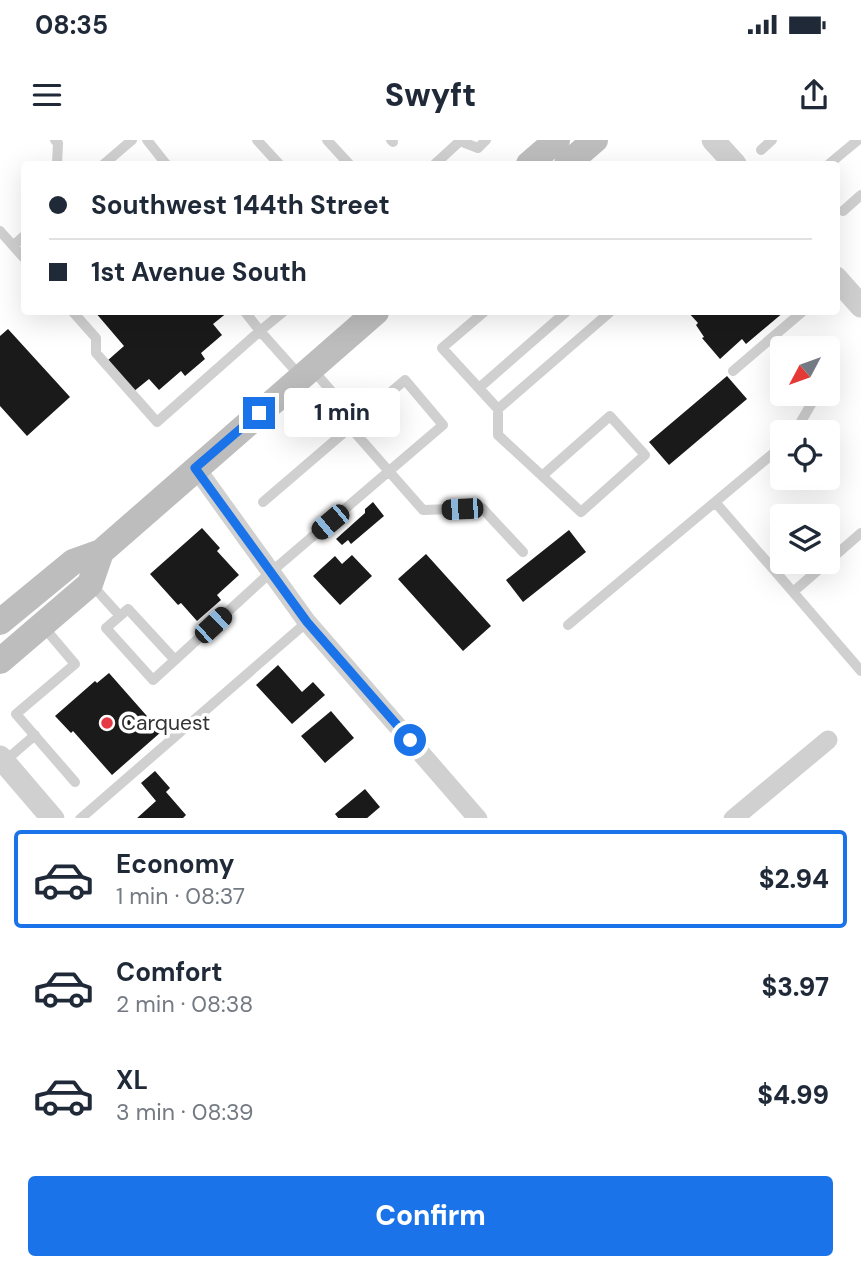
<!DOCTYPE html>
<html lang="en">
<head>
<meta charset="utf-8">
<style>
	body { margin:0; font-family:"DM Sans",sans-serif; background:#f2f2f3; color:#1f2937; height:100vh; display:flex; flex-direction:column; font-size:26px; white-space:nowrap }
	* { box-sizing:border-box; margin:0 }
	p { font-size:23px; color:#747a83 }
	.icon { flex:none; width:38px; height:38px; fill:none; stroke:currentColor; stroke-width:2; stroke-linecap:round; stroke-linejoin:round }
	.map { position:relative; height:678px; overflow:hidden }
	.side { display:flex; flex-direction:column; background:#fff; flex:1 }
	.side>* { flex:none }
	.guide { position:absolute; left:21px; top:21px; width:819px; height:154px; border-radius:7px; box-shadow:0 7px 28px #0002; display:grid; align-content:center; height:154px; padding:0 28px; background:#fff }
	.needle { width:46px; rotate:229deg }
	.buttons { position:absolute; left:770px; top:196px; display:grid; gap:14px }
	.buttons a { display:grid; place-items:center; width:70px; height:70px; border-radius:7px; background:#fff; box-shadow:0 7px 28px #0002; font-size:35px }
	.end { position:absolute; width:32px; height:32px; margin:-16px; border:9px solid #1a73e8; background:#fff; box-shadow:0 0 0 4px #fff }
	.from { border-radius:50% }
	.bubble { position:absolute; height:49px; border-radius:7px; background:#fff; box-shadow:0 7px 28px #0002; font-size:23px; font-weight:800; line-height:49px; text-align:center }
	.car { position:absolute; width:21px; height:42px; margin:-21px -10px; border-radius:9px; box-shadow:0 0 5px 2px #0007; background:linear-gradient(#222 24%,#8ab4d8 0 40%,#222 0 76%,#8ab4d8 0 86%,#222 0) }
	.guide b { display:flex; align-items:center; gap:24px; height:66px; font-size:26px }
	.guide b+b { border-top:2px solid #e0e1e3 }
	.guide i { width:18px; height:18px; background:#1f2937 }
	ul { padding:12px 0 0; list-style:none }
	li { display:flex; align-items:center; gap:21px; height:98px; margin:0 14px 10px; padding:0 14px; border:4px solid transparent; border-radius:7px }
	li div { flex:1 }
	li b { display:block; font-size:26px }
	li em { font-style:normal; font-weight:800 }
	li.current { border-color:#1a73e8 }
	li>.icon { width:63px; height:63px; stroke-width:1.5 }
	.cta { display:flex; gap:14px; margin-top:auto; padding:14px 28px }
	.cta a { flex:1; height:80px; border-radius:7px; background:#1a73e8; color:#fff; font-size:28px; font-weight:800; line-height:80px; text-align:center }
	.status { display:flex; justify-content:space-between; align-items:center; height:49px; padding:0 35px; background:#fff; direction:ltr }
	.status svg { height:19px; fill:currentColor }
	header { display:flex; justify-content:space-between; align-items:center; height:91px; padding:0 28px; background:#fff; font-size:32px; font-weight:800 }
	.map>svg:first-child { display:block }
	.building { fill:#1a1a1a }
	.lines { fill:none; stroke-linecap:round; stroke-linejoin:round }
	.service { stroke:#d0d0d0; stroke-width:10 }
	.minor { stroke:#d0d0d0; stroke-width:19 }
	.tertiary { stroke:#d0d0d0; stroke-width:23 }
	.secondary { stroke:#bdbdbd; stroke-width:26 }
	.route { stroke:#1a73e8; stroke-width:9 }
	.poi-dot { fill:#e63946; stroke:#fff; stroke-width:2.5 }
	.labels { text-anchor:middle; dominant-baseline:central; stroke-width:7; stroke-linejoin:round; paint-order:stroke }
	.poi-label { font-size:21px; fill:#333; stroke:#fff; text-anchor:start }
</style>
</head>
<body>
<div class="status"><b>08:35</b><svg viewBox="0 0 49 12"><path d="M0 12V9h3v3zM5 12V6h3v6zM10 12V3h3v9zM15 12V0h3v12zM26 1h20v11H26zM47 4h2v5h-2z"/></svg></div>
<header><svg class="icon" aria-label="menu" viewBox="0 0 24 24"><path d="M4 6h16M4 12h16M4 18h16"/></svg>Swyft<svg class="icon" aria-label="share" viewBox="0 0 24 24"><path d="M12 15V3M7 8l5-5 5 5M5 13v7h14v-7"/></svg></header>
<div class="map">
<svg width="861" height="679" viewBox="0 0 861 679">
	<rect width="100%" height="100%" fill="#fff"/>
	<path class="building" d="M95,172H228L213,184L222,195L201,213L205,219L185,236L181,231L159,250L149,239L133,252L107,221L124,206Z
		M688,172H784L746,204L742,199L720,219L702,198L704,197L696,185L698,183Z
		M8,189L70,257L27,296L0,266V196Z
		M727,236L747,259L669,325L649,302Z
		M373,362L384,376L351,404L348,400L342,405L336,399L365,373V369Z
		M202,388L220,408L217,411L239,435L217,455L221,460L197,481L181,463L178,465L150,434Z
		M569,390L586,412L523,462L506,440Z
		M426,414L491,486L463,511L398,439Z
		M352,415L372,436L340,465L313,436L335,416L342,424Z
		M278,525L302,552L313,542L325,555L292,584L256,545Z
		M109,533L161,592L112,635L73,591L71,593L55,576L95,541L97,543Z
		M331,571L354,598L325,623L301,596Z
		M155,631L170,648L166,652L186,675L182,679H136L156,661L141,643Z
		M365,649L380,667L366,679H339L335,674Z"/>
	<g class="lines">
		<path class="service" d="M55,0L58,3L57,24
			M147,0L166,24
			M257,0L279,24
			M327,0L349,24
			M391,0L393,2
			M460,1L478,8L486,0
			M761,10L772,0
			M104,24L132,0
			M435,24L460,1L459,0
			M829,24L858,0
			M843,71L861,55
			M0,91L24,118
			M13,106L24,96
			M73,172L96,198V213L157,282L260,191L301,237
			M245,172L260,191L283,172
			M484,172L442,208L498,269V295L581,372L645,315L610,276L542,336
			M733,231L802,172
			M828,236L834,224
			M479,248L566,172
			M498,269L610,172
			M350,287L423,370L482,368L523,412
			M795,292L817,254
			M263,362L354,284
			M715,362L793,452
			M861,393L793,452L861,531
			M92,445L120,476
			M42,485L75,524L16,574L75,642
			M568,485L782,306
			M175,520L153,540L106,488L128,469L175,520L271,432L443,285L405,240L357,281L313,230
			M5,621L35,595
			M80,679L307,482"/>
		<path class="minor" d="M196,328L307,482L478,679
			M733,679L828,600"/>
		<path class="tertiary" d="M713,0L735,24
			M836,138L861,166
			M0,617L53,679"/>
		<path class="secondary" d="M529,24L557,0
			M567,24L595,0
			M0,482L73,422L101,412L376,172
			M0,521L90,444L101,412"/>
	</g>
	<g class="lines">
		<path class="route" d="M259,273L195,328L307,482L410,600"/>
	</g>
	<circle class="poi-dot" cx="107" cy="583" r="7"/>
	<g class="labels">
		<g class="poi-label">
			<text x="121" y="583">Carquest</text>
		</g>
	</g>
</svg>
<div class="buttons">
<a><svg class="needle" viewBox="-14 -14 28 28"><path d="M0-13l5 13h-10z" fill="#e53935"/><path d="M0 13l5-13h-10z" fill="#747a83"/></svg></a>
<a><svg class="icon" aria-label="locate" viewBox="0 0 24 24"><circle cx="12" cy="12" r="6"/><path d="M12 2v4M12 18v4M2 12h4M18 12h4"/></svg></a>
<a><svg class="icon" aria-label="layers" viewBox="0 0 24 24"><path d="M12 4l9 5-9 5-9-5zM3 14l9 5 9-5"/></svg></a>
</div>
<i class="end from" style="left:410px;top:600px"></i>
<i class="end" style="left:259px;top:273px"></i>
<div class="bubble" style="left:284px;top:248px;width:116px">1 min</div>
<i class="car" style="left:462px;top:369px;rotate:267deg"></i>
<i class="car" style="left:330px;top:382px;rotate:230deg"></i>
<i class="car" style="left:213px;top:485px;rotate:47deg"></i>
<div class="guide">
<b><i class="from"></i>Southwest 144th Street</b>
<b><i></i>1st Avenue South</b>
</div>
</div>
<section class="side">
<ul>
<li class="current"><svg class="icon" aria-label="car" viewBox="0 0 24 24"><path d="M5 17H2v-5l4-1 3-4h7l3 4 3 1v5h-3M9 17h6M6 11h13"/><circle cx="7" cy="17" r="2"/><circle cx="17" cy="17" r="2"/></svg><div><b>Economy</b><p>1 min · 08:37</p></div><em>$2.94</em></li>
<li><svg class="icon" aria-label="car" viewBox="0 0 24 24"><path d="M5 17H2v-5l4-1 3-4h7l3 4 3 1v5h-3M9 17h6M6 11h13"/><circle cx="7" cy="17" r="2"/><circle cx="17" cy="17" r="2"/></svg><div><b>Comfort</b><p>2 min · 08:38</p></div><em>$3.97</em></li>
<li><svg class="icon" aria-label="car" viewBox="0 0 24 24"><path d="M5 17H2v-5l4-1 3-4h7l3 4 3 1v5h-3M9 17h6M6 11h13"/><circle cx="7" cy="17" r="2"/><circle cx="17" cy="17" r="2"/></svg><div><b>XL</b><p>3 min · 08:39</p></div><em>$4.99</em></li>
</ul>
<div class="cta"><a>Confirm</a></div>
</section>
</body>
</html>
